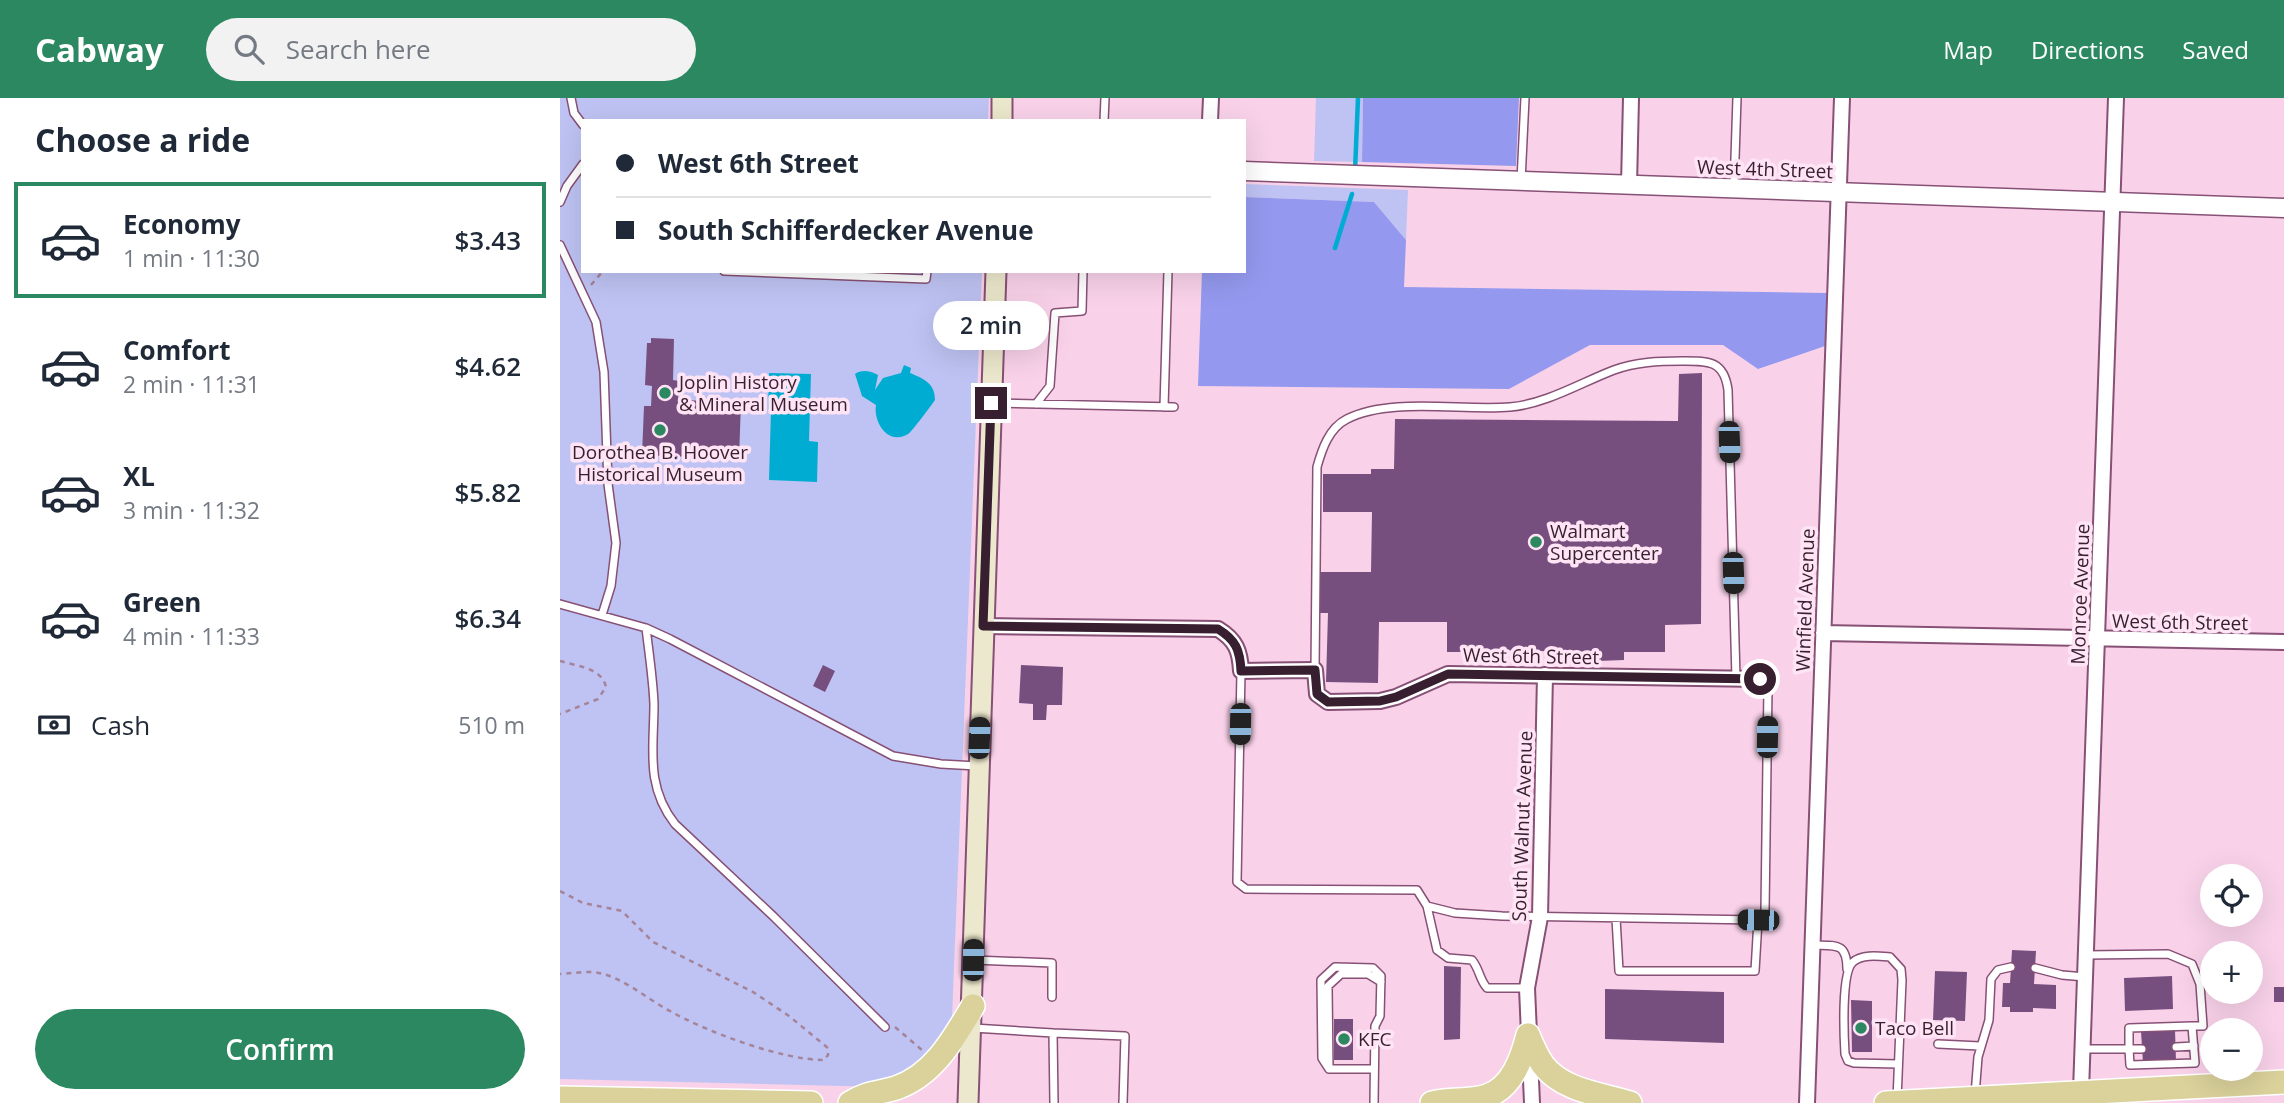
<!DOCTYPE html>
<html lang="en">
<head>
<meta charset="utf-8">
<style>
	body { margin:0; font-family:"Open Sans",sans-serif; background:#f2f2f3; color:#1f2937; height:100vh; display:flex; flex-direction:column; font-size:26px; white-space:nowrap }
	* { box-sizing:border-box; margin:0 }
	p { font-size:23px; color:#747a83 }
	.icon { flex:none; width:38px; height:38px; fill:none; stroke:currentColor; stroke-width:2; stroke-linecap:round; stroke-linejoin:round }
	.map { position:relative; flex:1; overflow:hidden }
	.side { display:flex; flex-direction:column; background:#fff; width:560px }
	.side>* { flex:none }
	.hud { position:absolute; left:21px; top:21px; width:665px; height:154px; border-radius:0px; box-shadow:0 7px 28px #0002; display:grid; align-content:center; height:154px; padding:0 35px; background:#fff }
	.fabs { position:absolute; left:1640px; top:766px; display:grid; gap:14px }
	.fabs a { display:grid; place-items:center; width:63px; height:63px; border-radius:50%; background:#fff; box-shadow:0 7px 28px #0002; font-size:35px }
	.end { position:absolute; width:32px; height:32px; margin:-16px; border:9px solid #371f2f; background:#fff; box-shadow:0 0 0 4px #fff }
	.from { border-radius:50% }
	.bubble { position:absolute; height:49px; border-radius:24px; background:#fff; box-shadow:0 7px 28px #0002; font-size:23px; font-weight:600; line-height:49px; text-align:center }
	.car { position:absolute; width:21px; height:42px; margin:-21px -10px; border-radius:9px; box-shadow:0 0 5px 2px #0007; background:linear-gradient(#222 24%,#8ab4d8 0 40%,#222 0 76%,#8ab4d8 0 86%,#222 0) }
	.hud b { display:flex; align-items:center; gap:24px; height:66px; font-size:26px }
	.hud b+b { border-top:2px solid #e0e1e3 }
	.hud i { width:18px; height:18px; background:#1f2937 }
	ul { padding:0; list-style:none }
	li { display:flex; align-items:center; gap:21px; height:116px; margin:0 14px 10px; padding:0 21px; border:4px solid transparent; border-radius:0px }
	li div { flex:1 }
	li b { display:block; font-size:26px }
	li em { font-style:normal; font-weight:600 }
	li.selected { border-color:#2b8860 }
	li>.icon { width:63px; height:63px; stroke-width:1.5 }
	h2 { padding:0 35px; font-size:32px; line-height:84px }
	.pay { display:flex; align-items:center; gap:18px; height:77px; padding:0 35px; font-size:26px }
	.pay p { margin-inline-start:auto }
	.action { display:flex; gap:14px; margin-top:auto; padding:14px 35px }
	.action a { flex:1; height:80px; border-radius:42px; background:#2b8860; color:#fff; font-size:28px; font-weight:600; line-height:80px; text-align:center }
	header { display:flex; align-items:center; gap:42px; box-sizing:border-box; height:98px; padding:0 35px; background:#2b8860; color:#fff }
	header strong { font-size:33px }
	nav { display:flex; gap:38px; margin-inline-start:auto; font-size:24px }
	.search { width:490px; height:63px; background:#f2f2f3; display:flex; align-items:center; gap:18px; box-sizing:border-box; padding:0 24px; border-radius:38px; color:#747a83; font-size:26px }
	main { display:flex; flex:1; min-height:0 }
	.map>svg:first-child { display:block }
	.green { fill:#bec3f3 }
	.forest { fill:#9499ef }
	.water { fill:#00acd1 }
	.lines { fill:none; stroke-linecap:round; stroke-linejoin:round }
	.stream { stroke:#00acd1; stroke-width:4.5 }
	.building { fill:#774f7f }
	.service-casing { stroke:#875075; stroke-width:10 }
	.minor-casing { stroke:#875075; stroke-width:18 }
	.tertiary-casing { stroke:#875075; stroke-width:21 }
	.secondary-casing { stroke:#875075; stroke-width:23 }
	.primary-casing { stroke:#fff; stroke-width:26 }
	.path { stroke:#a58499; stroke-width:2.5; stroke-dasharray:5 5; stroke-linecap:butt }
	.service { stroke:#fff; stroke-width:7 }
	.minor { stroke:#fff; stroke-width:14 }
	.tertiary { stroke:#fff; stroke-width:18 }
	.secondary { stroke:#ece8cd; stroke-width:19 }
	.primary { stroke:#dad19b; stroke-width:23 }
	.route { stroke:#371f2f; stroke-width:9 }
	.poi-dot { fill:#2b8860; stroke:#fee4f4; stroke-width:2.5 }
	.labels { text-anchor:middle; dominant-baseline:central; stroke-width:7; stroke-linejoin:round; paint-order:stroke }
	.street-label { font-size:19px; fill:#371f2f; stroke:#fee4f4 }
	.poi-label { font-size:19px; fill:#371f2f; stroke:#fee4f4; text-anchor:start }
</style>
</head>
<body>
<header>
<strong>Cabway</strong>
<div class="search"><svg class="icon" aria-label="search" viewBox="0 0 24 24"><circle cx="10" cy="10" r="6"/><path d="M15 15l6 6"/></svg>Search here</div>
<nav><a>Map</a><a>Directions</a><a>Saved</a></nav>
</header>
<main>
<section class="side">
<h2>Choose a ride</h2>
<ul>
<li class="selected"><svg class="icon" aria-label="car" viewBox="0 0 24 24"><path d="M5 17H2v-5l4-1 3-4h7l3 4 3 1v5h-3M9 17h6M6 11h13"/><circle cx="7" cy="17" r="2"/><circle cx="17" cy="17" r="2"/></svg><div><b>Economy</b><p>1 min · 11:30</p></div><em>$3.43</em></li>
<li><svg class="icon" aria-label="car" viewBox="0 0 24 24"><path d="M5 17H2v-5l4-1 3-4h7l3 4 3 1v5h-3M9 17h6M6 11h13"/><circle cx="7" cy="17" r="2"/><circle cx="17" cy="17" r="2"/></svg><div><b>Comfort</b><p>2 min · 11:31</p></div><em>$4.62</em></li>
<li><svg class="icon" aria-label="car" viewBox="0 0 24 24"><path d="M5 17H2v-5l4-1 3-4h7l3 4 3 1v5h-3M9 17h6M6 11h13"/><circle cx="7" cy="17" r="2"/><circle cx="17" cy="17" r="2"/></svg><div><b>XL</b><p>3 min · 11:32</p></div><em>$5.82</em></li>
<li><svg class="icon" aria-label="car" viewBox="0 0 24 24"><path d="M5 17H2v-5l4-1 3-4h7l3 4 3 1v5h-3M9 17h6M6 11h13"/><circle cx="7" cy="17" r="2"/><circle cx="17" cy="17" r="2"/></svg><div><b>Green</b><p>4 min · 11:33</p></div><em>$6.34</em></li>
</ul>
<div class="pay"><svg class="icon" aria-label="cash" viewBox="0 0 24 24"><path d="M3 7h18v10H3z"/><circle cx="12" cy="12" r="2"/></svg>Cash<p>510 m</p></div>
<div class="action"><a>Confirm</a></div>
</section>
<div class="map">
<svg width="1724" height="1005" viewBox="0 0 1724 1005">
	<rect width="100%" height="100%" fill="#f9d2ea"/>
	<path class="green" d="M0,0H429L428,23H23V173H422L392,920L387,933L368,961L322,989L0,981Z
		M756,0H803L802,64L754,63Z
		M684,86L848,92L846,142L814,104L684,99Z"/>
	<path class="forest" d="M803,0H959L956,68L802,64Z
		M684,99L814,104L846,142L844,189L1267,195L1265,248L1198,271L1163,247H1030L949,291L638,288L642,173H684Z"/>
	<path class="water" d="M344,267L351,270L350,275C364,281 375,285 375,302C373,305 351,335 348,336C328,348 313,324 316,307L302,298L295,276C302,271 310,273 318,277L315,292L323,280L341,275Z
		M209,275L251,276L249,343L258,344L257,384L209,382L211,312L208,311Z"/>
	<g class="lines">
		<path class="stream" d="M795,73L798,0
			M775,150L792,96"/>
	</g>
	<path class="building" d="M91,240L114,241L113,282L119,283L118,302L181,304L179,361L82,357L84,308H91L92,288L85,287L87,245H91Z
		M1142,275L1141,526L1105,527V554H1064V562L1038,563V554L930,552V562H909V554H887V524H819L818,585L766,584L768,515H760V474H811L812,414H763V376H811V371H834L835,321L1118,323L1119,276Z
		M263,567L275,573L265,594L253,588Z
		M461,567L503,569L502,607H487L486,622H473V606L459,605Z
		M1452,852L1476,853L1474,886L1496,887V911L1473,910V914H1450V909H1442L1443,885H1450Z
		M884,868L901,869L900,941L884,942Z
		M1375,873L1407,874L1405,923L1373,922Z
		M1612,878L1613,911L1565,913L1564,880Z
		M1714,889H1724V904H1714Z
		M1045,891L1164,894V945L1045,941Z
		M1291,902L1312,903V954H1292Z
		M774,921H793V962H774Z
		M1615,932L1616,963L1583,965L1581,933Z"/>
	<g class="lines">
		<defs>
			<path id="service" d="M11,0L14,15L23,27
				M544,23L545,0
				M961,83L965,0
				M1174,90L1177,0
				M0,104L7,88L23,66
				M0,147L36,224L44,274L48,386L56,445L51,488L42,517
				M164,173L366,181L367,173
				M432,305L614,309
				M476,306L490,288L495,215L522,213L523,173
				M604,309L608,173
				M0,506L86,530L110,541L333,658L381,666L417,668
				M86,530C89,555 93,581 94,606C94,650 85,688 115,726L213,818L325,929
				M755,572L757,369C762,351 769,330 787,321C830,299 901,313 950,309C986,306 1020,285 1054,272C1076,264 1099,263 1122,263C1148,263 1164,262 1168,292L1176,580
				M681,573L677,784L686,791L857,792L867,808L895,815L942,818L1198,822L1205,813L1208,589L1200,581
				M867,808L877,852L888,860L912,862C920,872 919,881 927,890H966
				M1056,820L1059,873H1195L1198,822
				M1252,847C1274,848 1287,843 1287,871
				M1526,857L1608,856L1632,866L1640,886L1643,928H1632
				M414,862L492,865V899
				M1475,870L1502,877L1525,879
				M413,930L493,935L494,1005
				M493,935L565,938L563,1005
				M1378,946L1420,948
				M1616,949L1634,948
				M1523,951H1569L1570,967L1635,965L1632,928L1569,930V951H1582
				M769,971L768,888L781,876H808L821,884
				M814,971H769L762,960L761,882L775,869L813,870L821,878L820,918L815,928L814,1005
				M1415,997L1418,959L1429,922L1431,881L1438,872L1451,869
				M1337,1002L1342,882L1341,871L1330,859C1318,858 1302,856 1293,864C1281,874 1284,939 1285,956L1288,963L1294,965L1338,966"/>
			<path id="minor" d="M650,23L651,0
				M1069,87L1071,0
				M423,528L658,531C676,542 680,553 681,573L755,572L757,596L768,604L820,603L836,599L888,576L1200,581
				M1263,535L1724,544
				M1521,993L1556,0
				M972,1005L967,890L980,819L985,577
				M1247,1005L1282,0"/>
			<path id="tertiary" d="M684,73L1724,110"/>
			<path id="secondary" d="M442,23V0
				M408,1005L436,173"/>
			<path id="primary" d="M968,937C972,947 977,958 983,967C1003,993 1041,996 1070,1005
				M0,1000L251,1005
				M290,1005C310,993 317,996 336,990C374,977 394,940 413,908
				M872,1005C890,1000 909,1004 927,998C952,990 962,960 968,937
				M1326,1005L1724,984"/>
		</defs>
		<use href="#service" class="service-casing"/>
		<use href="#minor" class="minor-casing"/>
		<use href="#tertiary" class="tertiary-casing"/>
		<use href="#secondary" class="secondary-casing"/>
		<use href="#primary" class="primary-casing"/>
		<path class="path" d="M31,187L43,173
			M0,563C17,568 42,570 46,589L38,601L0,616
			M0,793L23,805L62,813L93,844L193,894L229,918L268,950V957L264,962C222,962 147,934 110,913C85,900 61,877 33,874C22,874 11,875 0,876
			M335,929L362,952"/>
		<use href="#service" class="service"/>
		<use href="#minor" class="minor"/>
		<use href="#tertiary" class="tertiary"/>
		<use href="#secondary" class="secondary"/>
		<use href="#primary" class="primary"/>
	</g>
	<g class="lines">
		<path class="route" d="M431,305L423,528L658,531C676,542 680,552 681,573L755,572L757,596L768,604L820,603L836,599L888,576L1200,581"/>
	</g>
	<g class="poi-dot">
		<circle cx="105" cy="295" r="7"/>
		<circle cx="100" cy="332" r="7"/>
		<circle cx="976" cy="444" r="7"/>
		<circle cx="1301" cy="930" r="7"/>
		<circle cx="784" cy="941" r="7"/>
	</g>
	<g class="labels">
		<g class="street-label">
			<text transform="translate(1205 71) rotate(2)">West 4th Street</text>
			<text transform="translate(1520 496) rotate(-88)">Monroe Avenue</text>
			<text transform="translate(1245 502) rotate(-88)">Winfield Avenue</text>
			<text transform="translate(1620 524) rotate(1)">West 6th Street</text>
			<text transform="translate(971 558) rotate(1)">West 6th Street</text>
			<text transform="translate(962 728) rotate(-88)">South Walnut Avenue</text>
		</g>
		<g class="poi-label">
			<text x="119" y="284">Joplin History<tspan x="119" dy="22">&amp; Mineral Museum</tspan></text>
			<text x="100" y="354" text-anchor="middle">Dorothea B. Hoover<tspan x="100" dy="22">Historical Museum</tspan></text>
			<text x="990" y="433">Walmart<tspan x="990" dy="22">Supercenter</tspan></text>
			<text x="1315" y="930">Taco Bell</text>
			<text x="798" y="941">KFC</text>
		</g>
	</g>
</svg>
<div class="fabs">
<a><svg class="icon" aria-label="locate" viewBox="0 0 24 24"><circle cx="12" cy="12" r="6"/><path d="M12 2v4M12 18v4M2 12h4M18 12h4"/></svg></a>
<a>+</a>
<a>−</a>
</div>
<i class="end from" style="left:1200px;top:581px"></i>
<i class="end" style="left:431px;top:305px"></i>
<div class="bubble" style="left:373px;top:203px;width:116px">2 min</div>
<i class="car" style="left:1169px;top:344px;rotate:178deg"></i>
<i class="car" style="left:1173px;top:475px;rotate:178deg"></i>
<i class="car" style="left:680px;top:626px;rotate:181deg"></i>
<i class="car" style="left:1207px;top:639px;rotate:1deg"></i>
<i class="car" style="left:419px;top:640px;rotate:2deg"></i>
<i class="car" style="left:1198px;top:822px;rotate:271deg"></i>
<i class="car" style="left:413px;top:862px;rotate:1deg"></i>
<div class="hud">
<b><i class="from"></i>West 6th Street</b>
<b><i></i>South Schifferdecker Avenue</b>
</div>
</div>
</main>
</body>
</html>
